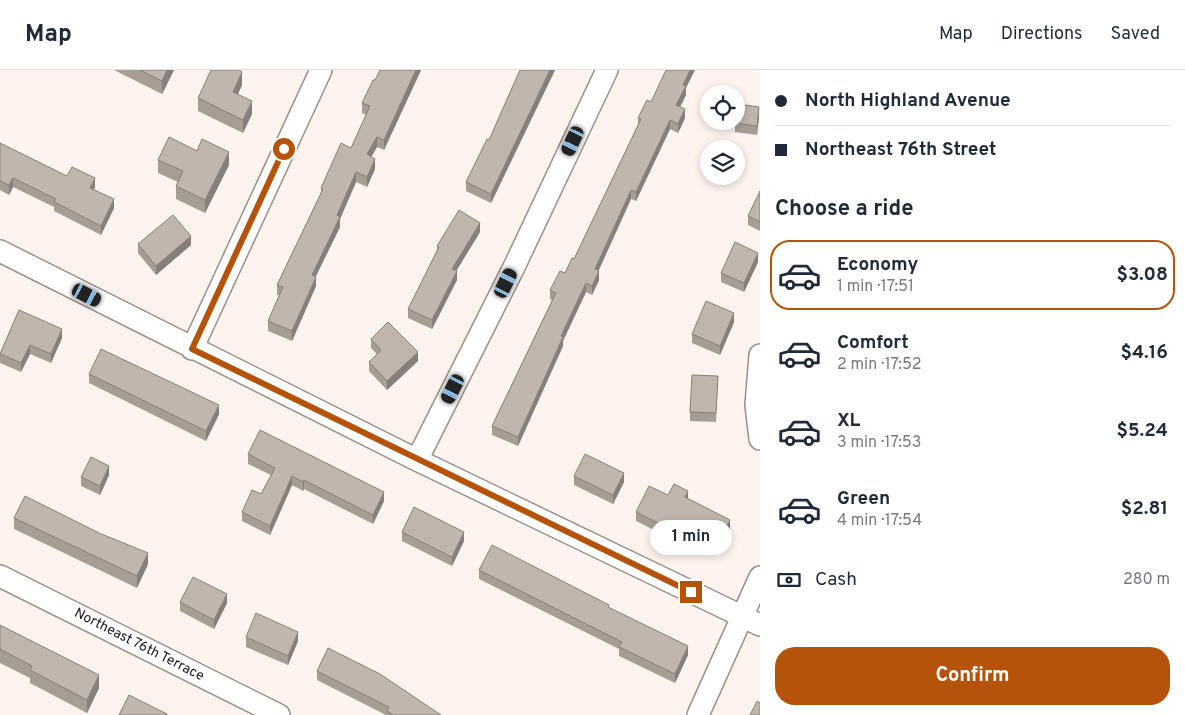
<!DOCTYPE html>
<html lang="en">
<head>
<meta charset="utf-8">
<style>
	body { margin:0; font-family:Overpass,sans-serif; background:#f2f2f3; color:#1f2937; height:100vh; display:flex; flex-direction:column; font-size:19px; white-space:nowrap }
	* { box-sizing:border-box; margin:0 }
	p { font-size:16px; color:#747a83 }
	.icon { flex:none; width:28px; height:28px; fill:none; stroke:currentColor; stroke-width:2; stroke-linecap:round; stroke-linejoin:round }
	.map { position:relative; flex:1; overflow:hidden }
	.details { display:flex; flex-direction:column; background:#fff; width:425px }
	.details>* { flex:none }
	.top-card { display:grid; align-content:center; height:110px; padding:0 15px; background:#fff }
	.controls { position:absolute; left:700px; top:15px; display:grid; gap:10px }
	.controls a { display:grid; place-items:center; width:45px; height:45px; border-radius:50%; background:#fff; box-shadow:0 2px 8px #0003; font-size:25px }
	.end { position:absolute; width:22px; height:22px; margin:-11px; border:6px solid #b45309; background:#fff; box-shadow:0 0 0 2px #fff }
	.from { border-radius:50% }
	.bubble { position:absolute; height:35px; border-radius:18px; background:#fff; box-shadow:0 2px 8px #0003; font-size:16px; font-weight:700; line-height:35px; text-align:center }
	.car { position:absolute; width:15px; height:30px; margin:-15px -8px; border-radius:6px; box-shadow:0 0 4px 1px #0007; background:linear-gradient(#222 24%,#8ab4d8 0 40%,#222 0 76%,#8ab4d8 0 86%,#222 0) }
	.top-card b { display:flex; align-items:center; gap:18px; height:48px; font-size:19px }
	.top-card b+b { border-top:1px solid #e0e1e3 }
	.top-card i { width:12px; height:12px; background:#1f2937 }
	ul { padding:0; list-style:none }
	li { display:flex; align-items:center; gap:15px; height:70px; margin:0 10px 8px; padding:0 5px; border:2px solid transparent; border-radius:20px }
	li div { flex:1 }
	li b { display:block; font-size:19px }
	li em { font-style:normal; font-weight:700 }
	li.current { border-color:#b45309 }
	li>.icon { width:45px; height:45px; stroke-width:1.5 }
	h2 { padding:0 15px; font-size:22px; line-height:60px }
	.pay { display:flex; align-items:center; gap:12px; height:55px; padding:0 15px; font-size:19px }
	.pay p { margin-inline-start:auto }
	.primary-button { display:flex; gap:10px; margin-top:auto; padding:10px 15px }
	.primary-button a { flex:1; height:58px; border-radius:20px; background:#b45309; color:#fff; font-size:20px; font-weight:700; line-height:58px; text-align:center }
	header { display:flex; align-items:center; gap:30px; box-sizing:border-box; height:70px; padding:0 25px; background:#fff; border-bottom:1px solid #e0e1e3 }
	header strong { font-size:24px }
	nav { display:flex; gap:28px; margin-inline-start:auto; font-size:18px }
	main { display:flex; flex:1; min-height:0 }
	.map>svg:first-child { display:block }
	.lines { fill:none; stroke-linecap:round; stroke-linejoin:round }
	.minor-casing { stroke:#9b9088; stroke-width:24 }
	.minor { stroke:#fff; stroke-width:21 }
	.wall { fill:#a69d95 }
	.shaded-wall { fill:#877f79 }
	.building { fill:#c1b6ad; stroke:#877f79 }
	.route { stroke:#b45309; stroke-width:6 }
	.labels { text-anchor:middle; dominant-baseline:central; stroke-width:4.5; stroke-linejoin:round; paint-order:stroke }
	.street-label { font-size:14px; fill:#1c1815; stroke:#fff }
</style>
</head>
<body>
<header>
<strong>Map</strong>
<nav><a>Map</a><a>Directions</a><a>Saved</a></nav>
</header>
<main>
<div class="map">
<svg width="760" height="645" viewBox="0 0 760 645">
	<rect width="100%" height="100%" fill="#fef4ed"/>
	<g class="lines">
		<defs>
			<path id="minor" d="M0,181L417,390L760,555
				M192,279L321,0
				M760,285L756,335L760,369
				M417,390L515,195L607,0
				M0,506L279,645
				M698,645L760,507"/>
		</defs>
		<use href="#minor" class="minor-casing"/>
		<use href="#minor" class="minor"/>
	</g>
	<path class="wall" d="M114,0H174L162,24Z
		M421,0L384,80L377,77L371,87L375,99L367,117L356,112L340,149V157L316,206V216L292,271L268,261V251L279,225H277V215L321,123V118L351,78L366,45L362,43V33L375,10Z
		M520,0H555L491,133L466,121V112L489,70Z
		M242,15L238,24L252,44L243,63L198,41V28Z
		M686,18V25L680,37L685,48L678,63L670,59L636,131L631,129L599,200V210L592,225L586,222L563,271V276L518,376L492,365V356L552,230L550,229V220L565,203L574,189L638,55V48Z
		M759,46L757,65L735,62V53Z
		M0,73L67,106L95,117L94,119L114,138L101,165L54,141V137L13,117L9,125L0,120Z
		M197,81L229,95L205,143L176,129V116L178,112L158,103V90Z
		M760,121V161L748,155V146Z
		M480,162L456,201L457,210L432,259L408,248V239L437,180V176Z
		M138,174L191,175L156,205L138,183Z
		M758,192L744,222L721,212V203Z
		M19,240L62,268L51,293L30,284L21,302L0,293V283Z
		M734,252L720,285L692,273V264Z
		M371,269L418,291L387,320L369,301V292L377,284L371,278Z
		M89,304L219,344L206,371L89,313Z
		M718,306L716,352L690,351V342Z
		M248,384L384,431L373,454L304,419L303,421L292,415L270,465L242,451V442L261,424L271,405L248,394Z
		M109,405L100,425L81,416V407Z
		M574,406L624,412L613,434L574,415Z
		M668,425L688,429L730,459L718,483L673,460L670,468L636,451V442Z
		M14,448L148,494L137,518L14,459Z
		M402,462L464,471L452,496L402,471Z
		M479,500L609,538L688,585L675,613L619,586V579L479,509Z
		M180,532L227,533L214,559L180,541Z
		M0,555L99,618L87,643L30,613V608L0,593Z
		M246,567L298,571L288,595L246,577Z
		M317,601L441,645H386L317,610Z"/>
	<path class="shaded-wall" d="M167,0H174L162,24V11Z
		M416,0H421L384,80V70Z
		M550,0H555L491,133V124Z
		M690,0H695L686,18V25L676,45V35L683,15Z
		M242,2V15L233,35V22Z
		M252,31V44L243,63V50Z
		M759,37V46L757,65V56Z
		M685,39V48L678,63V54Z
		M670,50V59L636,131V122Z
		M377,67V77L367,94V84Z
		M229,82V95L205,143V130Z
		M375,89V99L367,117V107Z
		M356,102V112L340,149V157L312,214V205Z
		M13,108V117L9,125V115Z
		M95,108V117L90,127V118Z
		M631,120V129L595,208V199Z
		M114,129V138L101,165V156Z
		M480,153V162L452,208V199Z
		M191,166V175L156,205V196Z
		M758,183V192L744,222V213Z
		M457,201V210L432,259V250Z
		M599,201V210L592,225V216Z
		M316,207V216L292,271V261Z
		M586,213V222L563,271V276L518,376V367L561,266Z
		M734,243V252L720,285V276Z
		M62,259V268L51,293V284Z
		M30,275V284L21,302V293Z
		M418,282V291L387,320V311Z
		M219,335V344L206,371V361Z
		M109,396V405L100,425V416Z
		M624,403V412L613,434V425Z
		M292,406V415L270,465V456Z
		M304,410V419L303,421V412Z
		M688,421V430L685,427Z
		M384,422V431L373,454V445Z
		M730,450V459L718,483V474Z
		M673,451V460L670,468V459Z
		M464,462V471L452,496V487Z
		M148,483V494L137,518V506Z
		M227,524V533L214,559V550Z
		M298,562V571L288,595V586Z
		M688,576V585L675,613V604Z
		M99,605V618L87,643V630Z"/>
	<path class="building" d="M140,0H167L162,11Z
		M211,0H239L242,2L233,22L252,31L243,50L198,28Z
		M380,0H416L384,70L377,67L367,84L375,89L367,107L356,102L337,145L340,147L312,205L316,207L292,261L268,251L283,217L277,215L323,119L321,118L341,73L351,78L370,36L362,33L373,10H375Z
		M520,0H550L491,124L466,112L487,69L489,70Z
		M666,0H690L683,15L686,16L676,35L685,39L678,54L670,50L636,122L631,120L595,199L599,201L592,216L586,213L561,266L563,267L518,367L492,356L556,223L550,220L560,201L565,203L572,188L574,189L641,49L638,48L647,30L651,32Z
		M738,34L759,37L757,56L735,53Z
		M169,67L197,81L202,69L229,82L205,130L176,116L183,101L158,90Z
		M0,73L67,106L72,97L95,108L90,118L114,129L101,156L54,132L56,129L13,108L9,115L0,111Z
		M760,121V152L748,146Z
		M459,140L480,153L452,199L457,201L432,250L408,239L439,177L437,176Z
		M173,145L191,166L156,196L138,174Z
		M735,172L758,183L744,213L721,203Z
		M706,231L734,243L720,276L692,264Z
		M19,240L62,259L51,284L30,275L21,293L0,284Z
		M388,252L418,282L387,311L369,292L381,280L371,269Z
		M101,279L219,335L206,361L89,304Z
		M692,305L718,306L716,343L690,342Z
		M260,360L384,422L373,445L304,410L303,412L292,406L270,456L242,442L252,420L261,424L275,398L248,384Z
		M585,384L624,403L613,425L574,406Z
		M91,387L109,396L100,416L81,407Z
		M674,414L688,421L685,427L730,450L718,474L673,451L670,459L636,442L649,416L668,425Z
		M25,426L99,463L148,483L137,506L14,448Z
		M414,437L464,462L452,487L402,462Z
		M492,475L609,535L608,537L688,576L675,604L619,577L622,572L479,500Z
		M193,507L227,524L214,550L180,532Z
		M256,543L298,562L288,586L246,567Z
		M0,555L99,605L87,630L30,600L32,596L0,579Z
		M328,578L380,604L441,645H393L387,641L389,637L317,601Z
		M129,625L167,644V645H119Z
		M757,631L760,633V645H750Z"/>
	<g class="lines">
		<path class="route" d="M284,79L192,279L691,522"/>
	</g>
	<g class="labels">
		<g class="street-label">
			<text transform="translate(139 575) rotate(27)">Northeast 76th Terrace</text>
		</g>
	</g>
</svg>
<div class="controls">
<a><svg class="icon" aria-label="locate" viewBox="0 0 24 24"><circle cx="12" cy="12" r="6"/><path d="M12 2v4M12 18v4M2 12h4M18 12h4"/></svg></a>
<a><svg class="icon" aria-label="layers" viewBox="0 0 24 24"><path d="M12 4l9 5-9 5-9-5zM3 14l9 5 9-5"/></svg></a>
</div>
<i class="end from" style="left:284px;top:79px"></i>
<i class="end" style="left:691px;top:522px"></i>
<div class="bubble" style="left:650px;top:450px;width:82px">1 min</div>
<i class="car" style="left:573px;top:71px;rotate:205deg"></i>
<i class="car" style="left:506px;top:213px;rotate:26deg"></i>
<i class="car" style="left:87px;top:225px;rotate:117deg"></i>
<i class="car" style="left:453px;top:319px;rotate:207deg"></i>
</div>
<section class="details">
<div class="top-card">
<b><i class="from"></i>North Highland Avenue</b>
<b><i></i>Northeast 76th Street</b>
</div>
<h2>Choose a ride</h2>
<ul>
<li class="current"><svg class="icon" aria-label="car" viewBox="0 0 24 24"><path d="M5 17H2v-5l4-1 3-4h7l3 4 3 1v5h-3M9 17h6M6 11h13"/><circle cx="7" cy="17" r="2"/><circle cx="17" cy="17" r="2"/></svg><div><b>Economy</b><p>1 min · 17:51</p></div><em>$3.08</em></li>
<li><svg class="icon" aria-label="car" viewBox="0 0 24 24"><path d="M5 17H2v-5l4-1 3-4h7l3 4 3 1v5h-3M9 17h6M6 11h13"/><circle cx="7" cy="17" r="2"/><circle cx="17" cy="17" r="2"/></svg><div><b>Comfort</b><p>2 min · 17:52</p></div><em>$4.16</em></li>
<li><svg class="icon" aria-label="car" viewBox="0 0 24 24"><path d="M5 17H2v-5l4-1 3-4h7l3 4 3 1v5h-3M9 17h6M6 11h13"/><circle cx="7" cy="17" r="2"/><circle cx="17" cy="17" r="2"/></svg><div><b>XL</b><p>3 min · 17:53</p></div><em>$5.24</em></li>
<li><svg class="icon" aria-label="car" viewBox="0 0 24 24"><path d="M5 17H2v-5l4-1 3-4h7l3 4 3 1v5h-3M9 17h6M6 11h13"/><circle cx="7" cy="17" r="2"/><circle cx="17" cy="17" r="2"/></svg><div><b>Green</b><p>4 min · 17:54</p></div><em>$2.81</em></li>
</ul>
<div class="pay"><svg class="icon" aria-label="cash" viewBox="0 0 24 24"><path d="M3 7h18v10H3z"/><circle cx="12" cy="12" r="2"/></svg>Cash<p>280 m</p></div>
<div class="primary-button"><a>Confirm</a></div>
</section>
</main>
</body>
</html>
